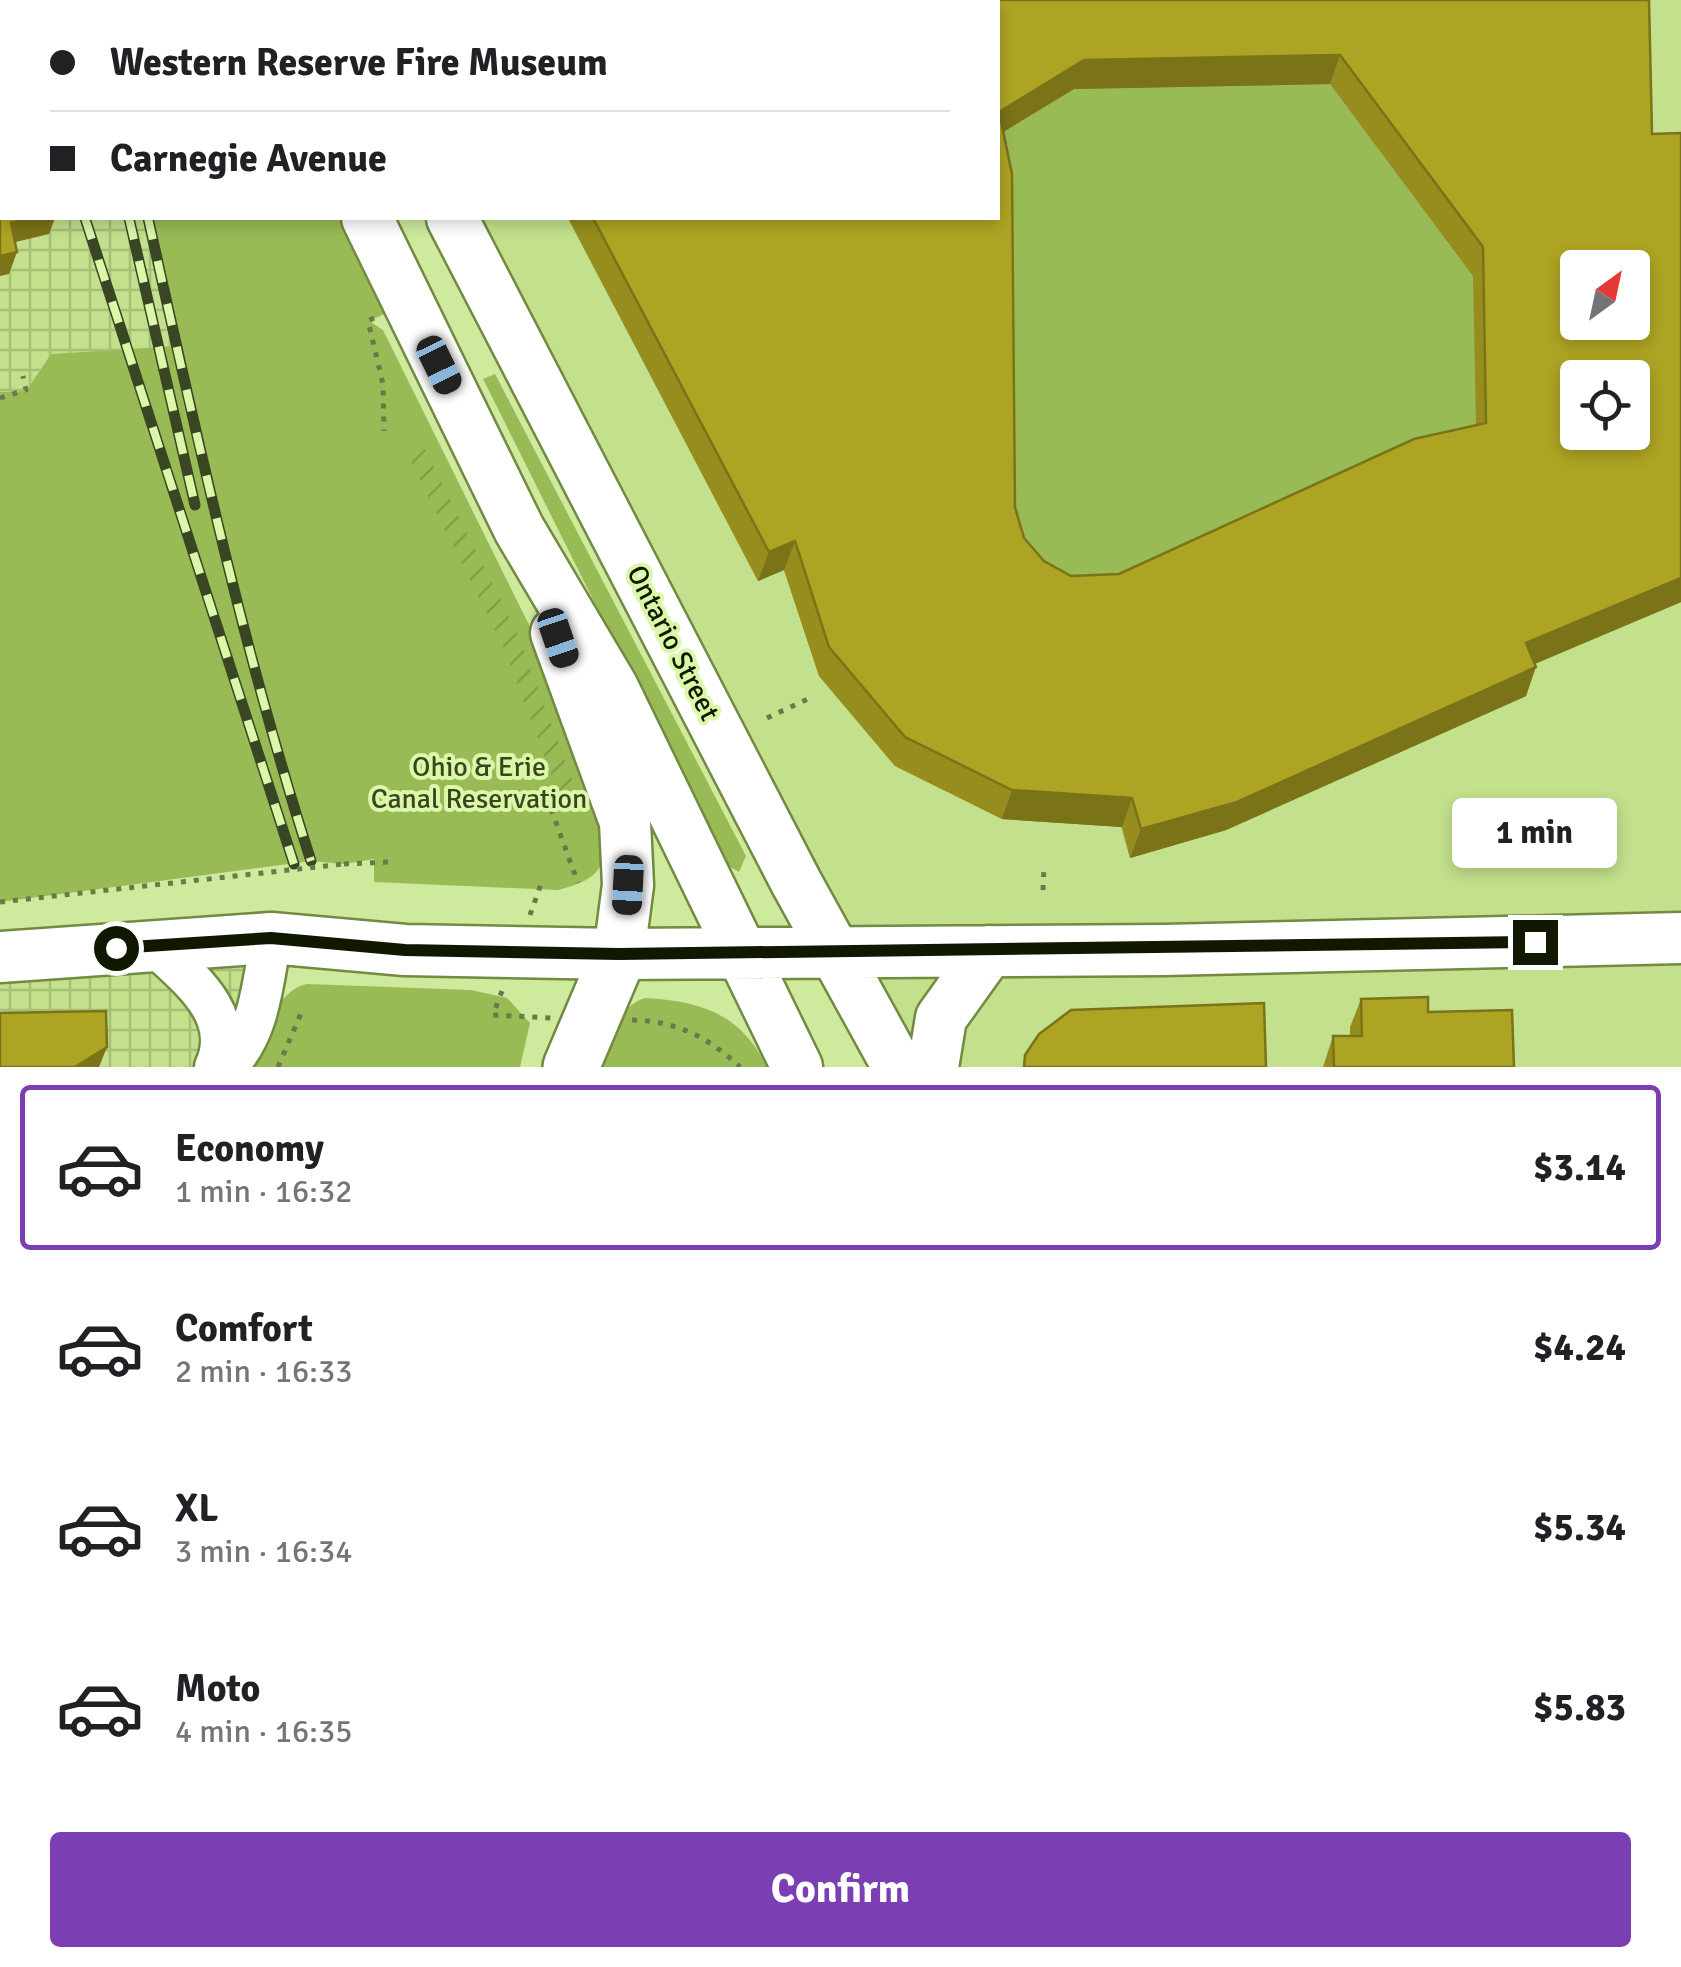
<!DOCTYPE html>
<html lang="en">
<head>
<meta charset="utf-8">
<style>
	body { margin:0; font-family:Signika,sans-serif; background:#f2f2f2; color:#202124; height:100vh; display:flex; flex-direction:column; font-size:38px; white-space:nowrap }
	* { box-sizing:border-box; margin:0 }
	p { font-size:32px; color:#757577 }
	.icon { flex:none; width:55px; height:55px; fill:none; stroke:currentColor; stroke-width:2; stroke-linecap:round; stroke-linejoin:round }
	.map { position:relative; height:1067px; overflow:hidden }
	.drawer { display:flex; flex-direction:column; background:#fff; flex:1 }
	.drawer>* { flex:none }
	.hud { position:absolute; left:0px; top:0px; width:1000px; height:220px; box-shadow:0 5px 15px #0003; display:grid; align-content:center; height:220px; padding:0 50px; background:#fff }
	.needle { width:65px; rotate:33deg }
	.controls { position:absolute; left:1560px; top:250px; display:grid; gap:20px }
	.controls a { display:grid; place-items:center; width:90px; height:90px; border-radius:10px; background:#fff; box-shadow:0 5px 15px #0003; font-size:50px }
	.end { position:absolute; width:45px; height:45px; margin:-22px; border:12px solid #101800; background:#fff; box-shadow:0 0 0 5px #fff }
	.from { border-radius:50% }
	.bubble { position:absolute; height:70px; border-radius:10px; background:#fff; box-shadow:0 5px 15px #0003; font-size:32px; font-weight:700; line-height:70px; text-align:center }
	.car { position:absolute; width:30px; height:60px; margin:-30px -15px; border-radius:12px; box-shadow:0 0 8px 2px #0007; background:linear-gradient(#222 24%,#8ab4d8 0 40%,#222 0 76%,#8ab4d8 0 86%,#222 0) }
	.hud b { display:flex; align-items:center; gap:35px; height:95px; font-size:38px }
	.hud b+b { border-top:2px solid #e0e0e0 }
	.hud i { width:25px; height:25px; background:#202124 }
	ul { padding:18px 0 0; list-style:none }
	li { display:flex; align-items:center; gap:30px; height:165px; margin:0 20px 15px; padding:0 30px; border:5px solid transparent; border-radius:10px }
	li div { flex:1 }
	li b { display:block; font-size:38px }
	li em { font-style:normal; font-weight:700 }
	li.current { border-color:#7b3eb3 }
	li>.icon { width:90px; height:90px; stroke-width:1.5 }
	.button { display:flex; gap:20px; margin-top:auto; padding:20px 50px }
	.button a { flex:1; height:115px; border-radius:10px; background:#7b3eb3; color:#fff; font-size:40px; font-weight:700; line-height:115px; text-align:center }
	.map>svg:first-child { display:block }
	.built { fill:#c3e18c; fill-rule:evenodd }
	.industrial { fill:url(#industrial-grid) }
	.green { fill:#99bb56; fill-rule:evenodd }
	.garden { fill:url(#garden-furrows) }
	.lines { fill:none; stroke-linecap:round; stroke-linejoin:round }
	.minor-casing { stroke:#728a41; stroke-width:45 }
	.major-casing { stroke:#728a41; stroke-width:55 }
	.highway-casing { stroke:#728a41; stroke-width:60 }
	.path { stroke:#697a49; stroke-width:5; stroke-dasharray:5 8; stroke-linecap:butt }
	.minor { stroke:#fff; stroke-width:40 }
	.major { stroke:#fff; stroke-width:50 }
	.highway { stroke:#fff; stroke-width:55 }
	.rail-casing { stroke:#3a4623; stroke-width:11 }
	.rail { stroke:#dbf7aa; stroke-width:8; stroke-dasharray:22; stroke-linecap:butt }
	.path-bridge { stroke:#697a49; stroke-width:5; stroke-dasharray:5 8; stroke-linecap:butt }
	.wall { fill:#968d1e; fill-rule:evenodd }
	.shaded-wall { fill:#7a7318 }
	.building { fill:#aea423; stroke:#7a7318; stroke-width:2.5; fill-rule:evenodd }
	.route { stroke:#101800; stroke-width:12 }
	.labels { text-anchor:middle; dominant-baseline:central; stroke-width:8; stroke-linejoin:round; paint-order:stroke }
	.street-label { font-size:28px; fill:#101800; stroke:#dbf7aa }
	.park-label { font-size:28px; fill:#38461b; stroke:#dbf7aa }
</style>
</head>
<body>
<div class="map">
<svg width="1681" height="1067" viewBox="0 0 1681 1067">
	<defs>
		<pattern id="industrial-grid" width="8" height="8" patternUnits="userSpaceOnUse" patternTransform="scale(2.5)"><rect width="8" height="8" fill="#c3e18c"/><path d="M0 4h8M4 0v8" fill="none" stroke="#a6c077"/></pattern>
		<pattern id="garden-furrows" width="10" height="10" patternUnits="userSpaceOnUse" patternTransform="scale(2.5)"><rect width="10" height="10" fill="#99bb56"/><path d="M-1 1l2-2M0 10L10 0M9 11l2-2" fill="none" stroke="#83a049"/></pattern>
	</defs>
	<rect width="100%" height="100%" fill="#ceea9d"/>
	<path class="built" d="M339,0H1681V1067H898L452,218H998V2ZM1578,268H1632V322H1578ZM1578,378H1632V432H1578Z"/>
	<path class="industrial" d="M0,0L97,2H2V218H147L177,346L51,354L26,391L0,392Z
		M271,938L223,1067H0V957Z"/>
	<path class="green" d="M1488,8L1641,162H1681V602L1516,672L1526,696L1226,830L1130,858L1121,827L1002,819L895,766L819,676L784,570L758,581L568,218H998V16ZM1578,268H1632V322H1578ZM1578,378H1632V432H1578Z
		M147,218H367L408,303L369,321L383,330L536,639L603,823C608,867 601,879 558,890L374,882V859L344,864L311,861L0,902V392L26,391L51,354L176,346Z
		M495,374L746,856L739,872L725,864L483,379Z
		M307,984L471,990L507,998L530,1023L520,1067H245C263,1040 274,991 307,984Z
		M645,998C701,1001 741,1014 767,1067H597C609,1041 616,1007 645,998Z"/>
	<path class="garden" d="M425,449L519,637L575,788L559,796L503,646L409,458Z"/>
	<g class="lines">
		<defs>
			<path id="minor" d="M508,2L513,0
				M895,2L899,0
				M154,945C188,977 239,1015 215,1067
				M225,1067C260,1036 263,981 271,938"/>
			<path id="major" d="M260,0L261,2
				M339,0L340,2
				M367,218L519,529L613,688L797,1067
				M452,218L796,882L898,1067
				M556,633L625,822L628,885L619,954
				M0,957L271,938L405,950L619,954L1164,950L1681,938
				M933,1067L941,1018L989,951"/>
			<path id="highway" d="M571,1067L619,954"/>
		</defs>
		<use href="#minor" class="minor-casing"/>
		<use href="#major" class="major-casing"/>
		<use href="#highway" class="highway-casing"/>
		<path class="path" d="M374,318L368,321L383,384L384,431
			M0,398L26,390L23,376
			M767,718L812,697
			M551,809L578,883
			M344,864L390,862
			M1043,890L1044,867
			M530,915L542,881
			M502,991L493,1015L551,1018
			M632,1020C677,1021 708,1037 740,1067
			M278,1067L302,1011"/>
		<use href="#minor" class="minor"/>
		<use href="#major" class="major"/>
		<use href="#highway" class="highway"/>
		<defs>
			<path id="rail" d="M17,0V2
				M36,0V2
				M78,0V2
				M97,0L98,2
				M85,218L294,864
				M129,218L195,505
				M148,218C196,433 243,650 311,861"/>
		</defs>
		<use href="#rail" class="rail-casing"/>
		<use href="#rail" class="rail"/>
		<path class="path-bridge" d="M0,902L344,864"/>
	</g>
	<path class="wall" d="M1649,0L1652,134L1681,133V602L1535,664L1526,696L1226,830L1130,858L1122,827L1002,819L895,766L819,676L784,570L758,581L568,218H998V2ZM1330,84L1473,276L1476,425L1119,574L1071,576L1044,561L1024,538L1015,507L1003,132L1074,89Z
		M1361,999L1428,1012L1514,1067H1323L1333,1036H1350V1027Z"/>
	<path class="shaded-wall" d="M1340,55L1330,84L1074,89L998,135L999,112L1084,60Z
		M33,218H55L49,234L3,245L11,223Z
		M17,252L9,274L0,276V256Z
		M795,541L784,570L758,581L769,552Z
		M1681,578V602L1515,672L1526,643Z
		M1536,667L1526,696L1226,830L1130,858L1141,829Z
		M1012,790L1132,798L1122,827L1002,819Z
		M107,1047L99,1067H75Z"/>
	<path class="building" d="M985,0H1649L1652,134L1681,133V578L1526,643L1536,667L1237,802L1141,829L1132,798L1012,790L905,737L829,647L795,541L769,552L593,218H998V2H980ZM1340,55L1483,247L1486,423L1414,439L1119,574L1071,576L1044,561L1024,538L1015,507L1012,174L999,112L1084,60ZM1578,268H1632V322H1578ZM1578,378H1632V432H1578Z
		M2,159V218H33L11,223L17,252L0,256V160Z
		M1428,997V1012L1512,1010L1514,1067H1334L1333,1036H1362L1361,999Z
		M1264,1003L1266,1067H1024L1025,1055L1039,1034L1071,1010Z
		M106,1011L107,1047L75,1067H0V1013Z"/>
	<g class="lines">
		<path class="route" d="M116,948L271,938L405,950L619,954L1535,942"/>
	</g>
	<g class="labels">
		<g class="street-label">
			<text transform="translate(673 643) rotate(63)">Ontario Street</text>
		</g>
		<g class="park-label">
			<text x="479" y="767">Ohio &amp; Erie<tspan x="479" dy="32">Canal Reservation</tspan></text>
		</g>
	</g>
</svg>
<div class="controls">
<a><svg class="needle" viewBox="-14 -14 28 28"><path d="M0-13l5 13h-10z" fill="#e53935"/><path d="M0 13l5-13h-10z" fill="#757577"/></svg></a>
<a><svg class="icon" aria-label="locate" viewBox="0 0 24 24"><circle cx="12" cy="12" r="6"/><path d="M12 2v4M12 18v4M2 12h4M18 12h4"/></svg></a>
</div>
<i class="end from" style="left:116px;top:948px"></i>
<i class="end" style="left:1535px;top:942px"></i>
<div class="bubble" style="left:1452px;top:798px;width:165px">1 min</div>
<i class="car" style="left:439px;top:365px;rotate:154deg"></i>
<i class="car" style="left:558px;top:638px;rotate:161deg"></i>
<i class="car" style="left:628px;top:885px;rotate:183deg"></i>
<div class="hud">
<b><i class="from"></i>Western Reserve Fire Museum</b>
<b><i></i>Carnegie Avenue</b>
</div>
</div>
<section class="drawer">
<ul>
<li class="current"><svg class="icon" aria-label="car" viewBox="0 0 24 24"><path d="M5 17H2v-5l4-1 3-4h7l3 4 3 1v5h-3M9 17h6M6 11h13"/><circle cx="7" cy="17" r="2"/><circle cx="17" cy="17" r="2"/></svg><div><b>Economy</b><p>1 min · 16:32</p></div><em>$3.14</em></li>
<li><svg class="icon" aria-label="car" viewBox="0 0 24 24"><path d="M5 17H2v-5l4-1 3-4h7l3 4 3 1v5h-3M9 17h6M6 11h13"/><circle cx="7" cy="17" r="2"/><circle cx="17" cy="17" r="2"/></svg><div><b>Comfort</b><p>2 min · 16:33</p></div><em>$4.24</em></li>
<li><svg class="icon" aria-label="car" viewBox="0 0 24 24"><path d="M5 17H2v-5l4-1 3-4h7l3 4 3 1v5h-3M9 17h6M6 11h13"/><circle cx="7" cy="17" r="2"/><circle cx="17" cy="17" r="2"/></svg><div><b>XL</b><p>3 min · 16:34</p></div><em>$5.34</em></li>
<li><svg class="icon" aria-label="car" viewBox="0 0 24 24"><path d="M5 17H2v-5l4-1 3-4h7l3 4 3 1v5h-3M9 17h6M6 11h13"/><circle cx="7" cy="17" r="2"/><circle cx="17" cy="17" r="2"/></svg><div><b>Moto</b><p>4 min · 16:35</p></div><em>$5.83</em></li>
</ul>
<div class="button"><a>Confirm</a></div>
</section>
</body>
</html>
